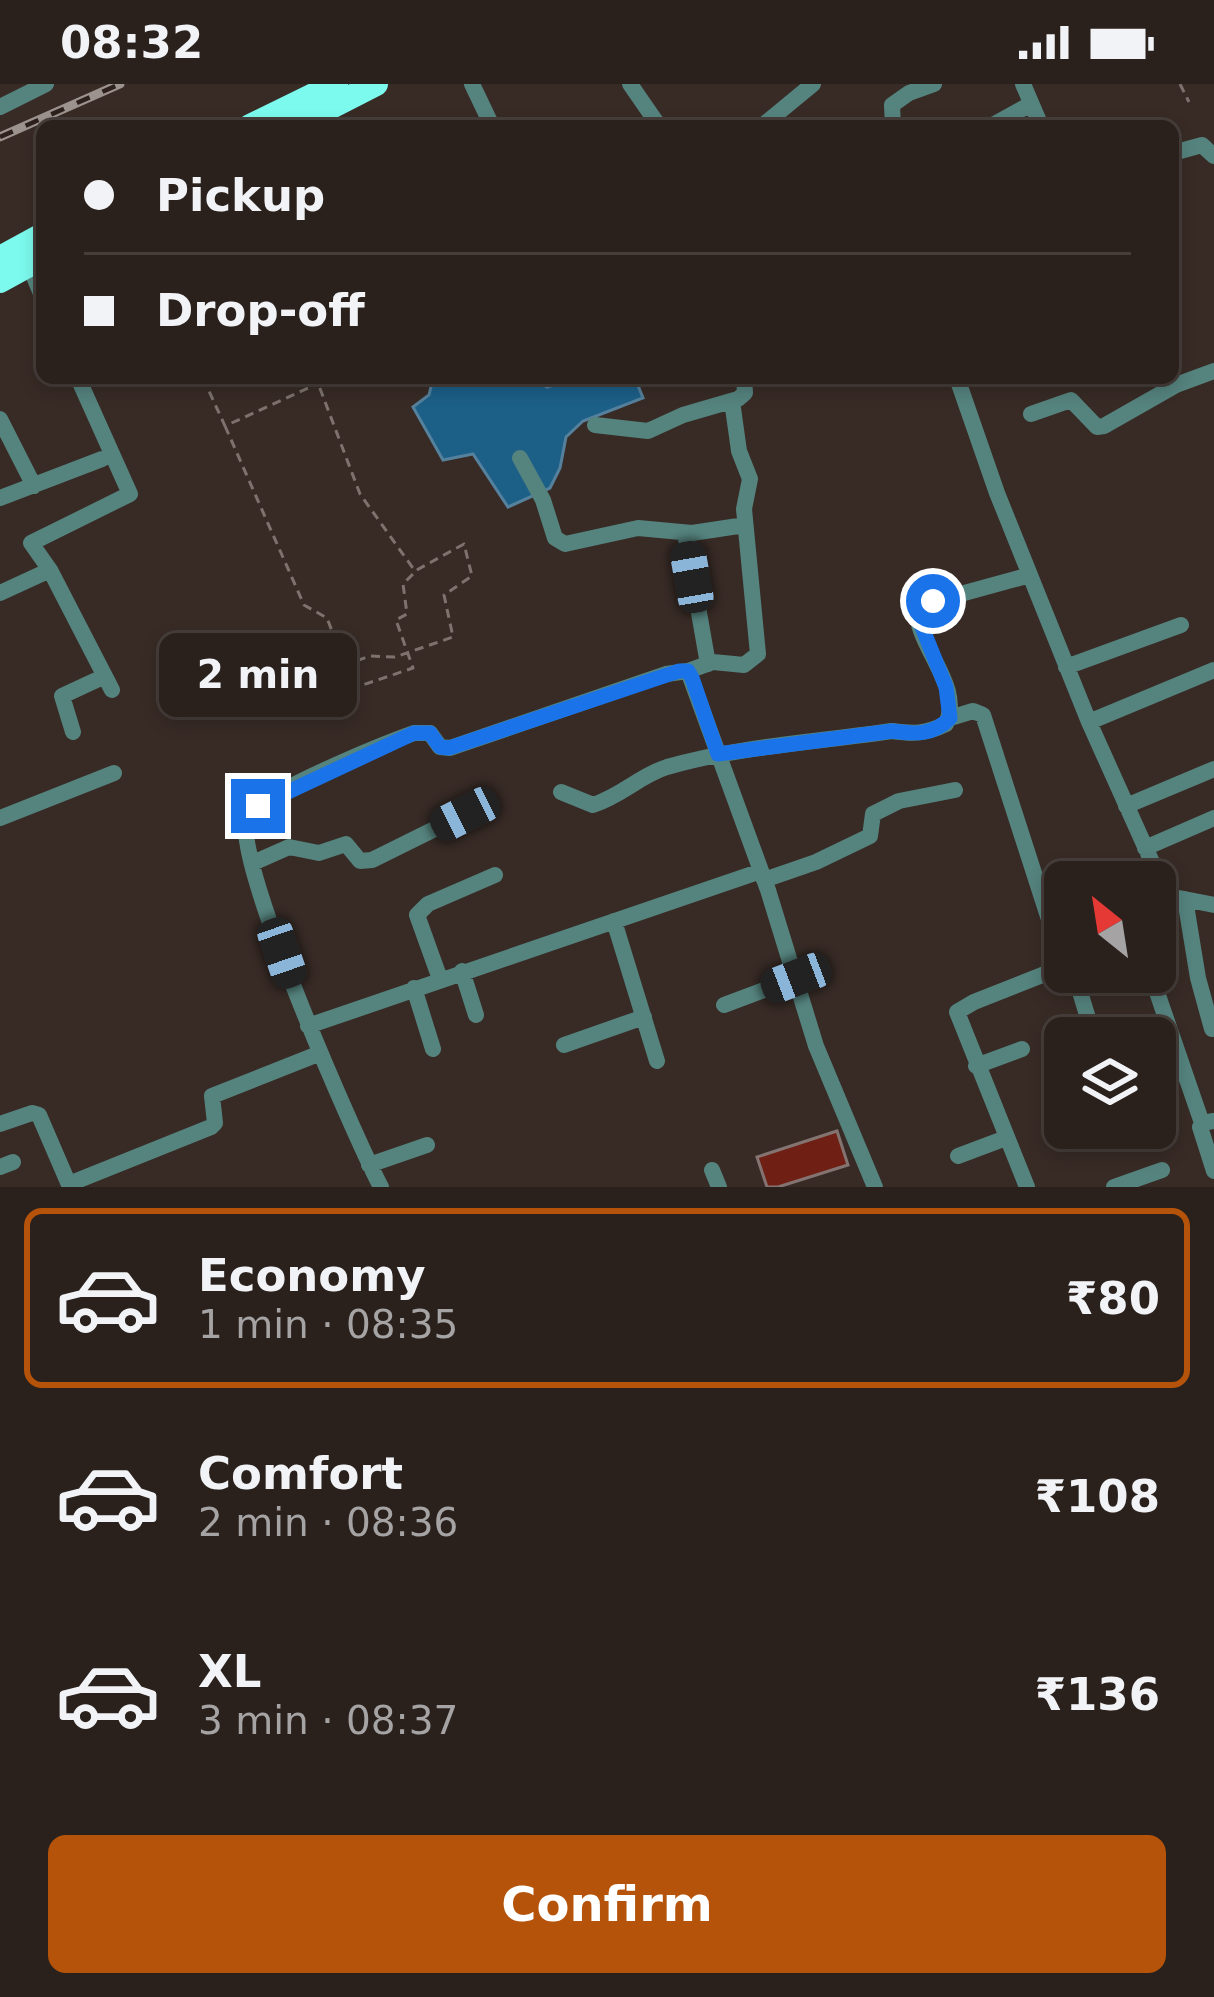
<!DOCTYPE html>
<html lang="en">
<head>
<meta charset="utf-8">
<style>
	body { margin:0; font-family:"DejaVu Sans",sans-serif; background:#322825; color:#f1f3f6; height:100vh; display:flex; flex-direction:column; font-size:45px; white-space:nowrap }
	* { box-sizing:border-box; margin:0 }
	p { font-size:39px; color:#a5a3a3 }
	.icon { flex:none; width:66px; height:66px; fill:none; stroke:currentColor; stroke-width:2; stroke-linecap:round; stroke-linejoin:round }
	.map { position:relative; height:1103px; overflow:hidden }
	.panel { display:flex; flex-direction:column; background:#2a201c; flex:1 }
	.panel>* { flex:none }
	.hud { position:absolute; left:36px; top:36px; width:1143px; height:264px; border-radius:18px; box-shadow:0 6px 18px #0003,0 0 0 3px #463e3b; display:grid; align-content:center; height:264px; padding:0 48px; background:#2a201c }
	.needle { width:78px; rotate:330deg }
	.fabs { position:absolute; left:1044px; top:777px; display:grid; gap:24px }
	.fabs a { display:grid; place-items:center; width:132px; height:132px; border-radius:18px; background:#2a201c; box-shadow:0 6px 18px #0003,0 0 0 3px #463e3b; font-size:60px }
	.end { position:absolute; width:54px; height:54px; margin:-27px; border:15px solid #1a73e8; background:#fff; box-shadow:0 0 0 6px #fff }
	.from { border-radius:50% }
	.bubble { position:absolute; height:84px; border-radius:18px; background:#2a201c; box-shadow:0 6px 18px #0003,0 0 0 3px #463e3b; font-size:39px; font-weight:700; line-height:84px; text-align:center }
	.car { position:absolute; width:36px; height:72px; margin:-36px -18px; border-radius:15px; box-shadow:0 0 9px 3px #0007; background:linear-gradient(#222 24%,#8ab4d8 0 40%,#222 0 76%,#8ab4d8 0 86%,#222 0) }
	.hud b { display:flex; align-items:center; gap:42px; height:114px; font-size:45px }
	.hud b+b { border-top:3px solid #463e3b }
	.hud i { width:30px; height:30px; background:#f1f3f6 }
	ul { padding:21px 0 0; list-style:none }
	li { display:flex; align-items:center; gap:36px; height:180px; margin:0 24px 18px; padding:0 24px; border:6px solid transparent; border-radius:18px }
	li div { flex:1 }
	li b { display:block; font-size:45px }
	li em { font-style:normal; font-weight:700 }
	li.on { border-color:#b45309 }
	li>.icon { width:108px; height:108px; stroke-width:1.5 }
	.button { display:flex; gap:24px; margin-top:auto; padding:24px 48px }
	.button a { flex:1; height:138px; border-radius:18px; background:#b45309; color:#fff; font-size:48px; font-weight:700; line-height:138px; text-align:center }
	.status { display:flex; justify-content:space-between; align-items:center; height:84px; padding:0 60px; background:#2a201c; direction:ltr }
	.status svg { height:33px; fill:currentColor }
	.map>svg:first-child { display:block }
	.water { fill:#1c5f87; stroke:#55819c; stroke-width:3 }
	.building { fill:#6f1f14; stroke:#847471; stroke-width:3 }
	.lines { fill:none; stroke-linecap:round; stroke-linejoin:round }
	.path { stroke:#7d726d; stroke-width:3; stroke-dasharray:9 6; stroke-linecap:butt }
	.minor { stroke:#55837e; stroke-width:16 }
	.highway { stroke:#7bfaed; stroke-width:24 }
	.rail-casing { stroke:#9c928e; stroke-width:9 }
	.rail { stroke:#2e211d; stroke-width:4.5; stroke-dasharray:14; stroke-linecap:butt }
	.route { stroke:#1a73e8; stroke-width:15 }
</style>
</head>
<body>
<div class="status"><b>08:32</b><svg viewBox="0 0 49 12"><path d="M0 12V9h3v3zM5 12V6h3v6zM10 12V3h3v9zM15 12V0h3v12zM26 1h20v11H26zM47 4h2v5h-2z"/></svg></div>
<div class="map">
<svg width="1214" height="1103" viewBox="0 0 1214 1103">
	<rect width="100%" height="100%" fill="#382b26"/>
	<path class="water" d="M433,294H532L547,303L577,294H635L643,314L583,337L566,353L560,384L550,404L508,423L473,370L443,376L413,323L429,311Z"/>
	<path class="building" d="M837,1047L848,1081L778,1103H767L757,1073Z"/>
	<g class="lines">
		<path class="path" d="M1180,0L1189,18
			M203,294L225,342L330,294
			M225,342L304,521L327,534L345,581L370,572L395,573L453,553L444,511L472,492L464,460L415,487L360,410L316,294
			M336,610L413,584L396,536L407,530L403,500L413,490"/>
		<path class="minor" d="M472,0L492,42
			M630,0L659,42
			M1023,0L1041,42
			M0,23L46,0
			M762,42L813,0
			M893,42L892,21L909,9L934,0
			M991,42L1031,20
			M1173,69L1202,61L1214,72
			M29,181L42,212
			M78,294L130,410L31,459L50,486L112,606
			M957,294L997,409L1089,638L1160,796L1166,812L1155,823
			M732,317L739,367L750,395L744,425L758,570L744,581L713,578L688,587L768,806L816,962L875,1103
			M1031,330L1071,316L1097,343L1104,342L1176,301L1214,287
			M0,335L34,402
			M595,341L648,347L683,331L738,315L745,309L744,294
			M520,374L543,416L555,454L565,460L638,444L692,449L745,441
			M0,414L102,375
			M685,449L708,580
			M0,509L50,486
			M1066,583L1181,541
			M950,634L973,627L983,631L1064,882
			M1089,638L1214,586
			M73,648L62,612L105,592
			M561,708L593,721C623,711 639,692 667,683C740,662 817,658 892,647C914,650 925,650 946,640C964,600 914,562 917,522L1030,491
			M1126,722L1214,685
			M0,734L114,689
			M1145,764L1214,734
			M253,779L289,763L319,769L346,760L360,777L372,776L465,730
			M764,796L816,778L870,752L873,730L899,717L955,706
			M1179,814L1214,821
			M1185,815L1198,894L1212,945
			M614,837L657,977
			M462,887L476,931
			M1074,888L1094,954
			M1150,888L1202,1039L1214,1037
			M440,895L417,831L428,820L495,791
			M414,904L433,965
			M724,921L796,894
			M308,942L761,787
			M564,961L644,933
			M976,982L1022,965
			M1202,1039L1200,1043L1214,1087
			M0,1040L32,1029L39,1031L70,1103
			M958,1072L1006,1054
			M369,1081L427,1061
			M0,1083L13,1078
			M712,1086L719,1103
			M69,1100L211,1043L215,1039L212,1012L318,970
			M381,1103C357,1058 226,762 248,731C265,708 383,660 414,649H430L440,663L450,664L666,590L688,587
			M1027,1103L957,928L974,918L1065,882
			M1114,1103L1162,1086"/>
		<path class="highway" d="M250,42L336,0
			M294,42L376,0
			M0,174L42,151
			M0,197L42,174"/>
		<defs>
			<path id="rail" d="M0,53L120,0"/>
		</defs>
		<use href="#rail" class="rail-casing"/>
		<use href="#rail" class="rail"/>
	</g>
	<g class="lines">
		<path class="route" d="M258,722L414,649H430L440,663L449,664L679,587H688L692,594L718,670L892,647C914,650 933,652 950,634L946,603L916,528L917,522L933,517"/>
	</g>
</svg>
<div class="fabs">
<a><svg class="needle" viewBox="-14 -14 28 28"><path d="M0-13l5 13h-10z" fill="#e53935"/><path d="M0 13l5-13h-10z" fill="#a5a3a3"/></svg></a>
<a><svg class="icon" aria-label="layers" viewBox="0 0 24 24"><path d="M12 4l9 5-9 5-9-5zM3 14l9 5 9-5"/></svg></a>
</div>
<i class="end from" style="left:933px;top:517px"></i>
<i class="end" style="left:258px;top:722px"></i>
<div class="bubble" style="left:159px;top:549px;width:198px">2 min</div>
<i class="car" style="left:692px;top:493px;rotate:350deg"></i>
<i class="car" style="left:465px;top:730px;rotate:243deg"></i>
<i class="car" style="left:282px;top:869px;rotate:161deg"></i>
<i class="car" style="left:796px;top:894px;rotate:249deg"></i>
<div class="hud">
<b><i class="from"></i>Pickup</b>
<b><i></i>Drop-off</b>
</div>
</div>
<section class="panel">
<ul>
<li class="on"><svg class="icon" aria-label="car" viewBox="0 0 24 24"><path d="M5 17H2v-5l4-1 3-4h7l3 4 3 1v5h-3M9 17h6M6 11h13"/><circle cx="7" cy="17" r="2"/><circle cx="17" cy="17" r="2"/></svg><div><b>Economy</b><p>1 min · 08:35</p></div><em>₹80</em></li>
<li><svg class="icon" aria-label="car" viewBox="0 0 24 24"><path d="M5 17H2v-5l4-1 3-4h7l3 4 3 1v5h-3M9 17h6M6 11h13"/><circle cx="7" cy="17" r="2"/><circle cx="17" cy="17" r="2"/></svg><div><b>Comfort</b><p>2 min · 08:36</p></div><em>₹108</em></li>
<li><svg class="icon" aria-label="car" viewBox="0 0 24 24"><path d="M5 17H2v-5l4-1 3-4h7l3 4 3 1v5h-3M9 17h6M6 11h13"/><circle cx="7" cy="17" r="2"/><circle cx="17" cy="17" r="2"/></svg><div><b>XL</b><p>3 min · 08:37</p></div><em>₹136</em></li>
</ul>
<div class="button"><a>Confirm</a></div>
</section>
</body>
</html>
